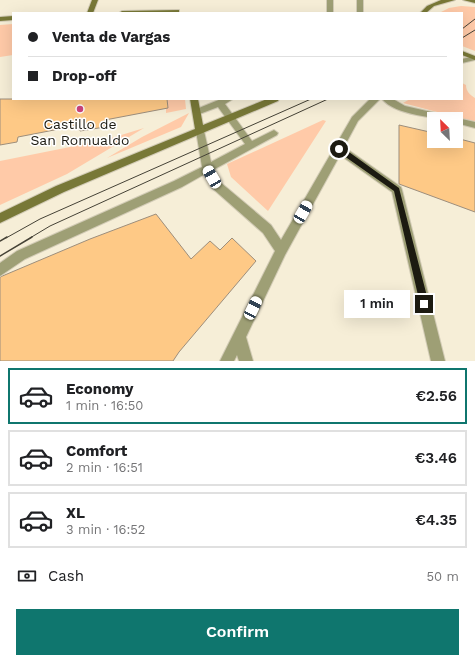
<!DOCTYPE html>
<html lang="en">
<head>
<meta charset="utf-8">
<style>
	body { margin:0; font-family:"Work Sans",sans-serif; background:#f6f6f6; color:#202124; height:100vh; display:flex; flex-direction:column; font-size:15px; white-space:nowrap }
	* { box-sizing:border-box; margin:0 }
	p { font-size:13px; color:#757577 }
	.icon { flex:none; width:22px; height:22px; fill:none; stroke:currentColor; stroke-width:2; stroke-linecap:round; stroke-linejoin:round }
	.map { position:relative; height:361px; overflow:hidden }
	.panel { display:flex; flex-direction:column; background:#fff; flex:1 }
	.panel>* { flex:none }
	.guide { position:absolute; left:12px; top:12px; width:451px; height:88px; border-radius:0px; box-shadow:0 4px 16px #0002; display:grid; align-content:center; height:88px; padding:0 16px; background:#fff }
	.needle { width:26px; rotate:336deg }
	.controls { position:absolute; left:427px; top:112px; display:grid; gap:8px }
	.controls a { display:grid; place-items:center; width:36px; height:36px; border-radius:0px; background:#fff; box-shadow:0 4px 16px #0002; font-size:20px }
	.end { position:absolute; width:18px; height:18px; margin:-9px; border:5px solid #1c1a11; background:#fff; box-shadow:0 0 0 2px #fff }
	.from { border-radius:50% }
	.bubble { position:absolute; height:28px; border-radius:0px; background:#fff; box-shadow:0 4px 16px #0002; font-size:13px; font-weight:600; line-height:28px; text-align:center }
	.car { position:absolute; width:12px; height:24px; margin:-12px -6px; border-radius:5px; box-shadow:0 0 3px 1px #0007; background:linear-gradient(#fff 24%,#345 0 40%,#fff 0 76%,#345 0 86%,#fff 0) }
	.guide b { display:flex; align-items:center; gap:14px; height:38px; font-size:15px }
	.guide b+b { border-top:1px solid #e0e0e0 }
	.guide i { width:10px; height:10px; background:#202124 }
	ul { padding:7px 0 0; list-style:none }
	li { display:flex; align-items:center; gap:12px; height:56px; margin:0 8px 6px; padding:0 8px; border:2px solid #e0e0e0; border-radius:0px }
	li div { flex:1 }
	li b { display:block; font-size:15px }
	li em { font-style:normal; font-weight:600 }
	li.on { border-color:#0f766e }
	li>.icon { width:36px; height:36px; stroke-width:1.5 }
	.pay { display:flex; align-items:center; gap:10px; height:44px; padding:0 16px; font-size:15px }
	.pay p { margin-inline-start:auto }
	.action { display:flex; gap:8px; margin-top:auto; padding:8px 16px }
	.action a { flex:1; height:46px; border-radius:0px; background:#0f766e; color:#fff; font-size:16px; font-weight:600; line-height:46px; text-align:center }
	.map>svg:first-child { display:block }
	.green { fill:#ffcaa8 }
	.building { fill:#fec986; stroke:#9d8e7c }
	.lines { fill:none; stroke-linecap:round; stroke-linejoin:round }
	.lane-casing { stroke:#d3ccb7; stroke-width:2 }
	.street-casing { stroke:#d3ccb7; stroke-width:2 }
	.secondary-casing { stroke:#d3ccb7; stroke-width:2 }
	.lane { fill:#9e9f75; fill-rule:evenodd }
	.street { fill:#9e9f75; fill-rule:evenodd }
	.secondary { fill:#787837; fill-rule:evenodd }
	.tram-far1 { stroke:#454236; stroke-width:1 }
	.tram { stroke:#454236; stroke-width:1.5 }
	.route { fill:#1c1a11 }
	.poi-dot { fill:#ce447d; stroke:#fff; stroke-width:1.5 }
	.labels { text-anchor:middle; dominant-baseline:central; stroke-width:3; stroke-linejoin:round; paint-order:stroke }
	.poi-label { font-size:14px; fill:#1c1a11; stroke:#fff }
</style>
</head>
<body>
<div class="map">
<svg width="475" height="361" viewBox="0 0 475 361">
	<rect width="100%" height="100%" fill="#f6eed7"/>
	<path class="green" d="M461,6L475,7V51L462,46V13H439L449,8Z
		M13,24V55L0,57V25Z
		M462,83L466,85C466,91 470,95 475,98V122L403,103L410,99H462Z
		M185,99L186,109L166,113V100Z
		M189,113L181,127L107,158L142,137Z
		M323,120L326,121L268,211L231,177L227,164Z
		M144,128L67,174L0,205V161L105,140Z"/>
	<path class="building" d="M0,99H167L168,108L105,120V127L80,131V125L18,137L17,142L0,145Z
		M399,125L434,133V141H456V138L475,143V212L399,184Z
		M156,214L191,259L210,241L220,250L232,238L256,261L179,352L173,361H0V277L90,239Z"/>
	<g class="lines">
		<defs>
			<path id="lane" d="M357,0H363V13H357Z"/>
			<path id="street" d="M327,0H333V13H327Z
				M475,56V60L462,63V59Z
				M221,99H233L225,104L252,141L274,130L278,133L277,135L213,170L220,182L271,225L281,240L352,117L370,99H380L358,121L344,147L401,187L402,190L445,361H431L392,192L340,155L285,255L246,337L253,361H239L237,355L234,361H220L275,251L263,233L212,188L205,174L182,187L25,259L0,276V263L17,251L174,181L202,167L196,131L197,129L200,128L204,131L211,162L245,144L218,107L197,115L193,112L194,110Z
				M382,99H393L405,106L475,122V128L456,123V119C437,119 395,115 382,99Z"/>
			<path id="secondary" d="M92,0H98L93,13H87Z
				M441,0H455L434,6L426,13H420L427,6Z
				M463,0H475V3Z
				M179,10V12L177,13H119L122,11Z
				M13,16V20L0,21V17Z
				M462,51L475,56V60L462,55Z
				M190,99H198L203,125L267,99H279L278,101L64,192L0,223V213L56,186L195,129Z"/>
		</defs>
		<use href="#lane" class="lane-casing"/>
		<use href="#street" class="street-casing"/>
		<use href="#secondary" class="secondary-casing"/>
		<use href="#lane" class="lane"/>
		<use href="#street" class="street"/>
		<use href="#secondary" class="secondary"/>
		<path class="tram-far1" d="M462,29L475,19
			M462,38L475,30
			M6,238L40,219L311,99
			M30,238L50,226L328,99"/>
		<path class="tram" d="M0,241L7,237
			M0,256L32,237"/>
	</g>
	<path class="route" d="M337,147H342L399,188L429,304L427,307L424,308L421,307L420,304L394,191L337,151Z"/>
	<circle class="poi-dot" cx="80" cy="109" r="4"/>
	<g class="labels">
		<g class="poi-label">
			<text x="80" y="124">Castillo de<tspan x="80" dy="16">San Romualdo</tspan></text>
		</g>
	</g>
</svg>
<div class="controls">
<a><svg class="needle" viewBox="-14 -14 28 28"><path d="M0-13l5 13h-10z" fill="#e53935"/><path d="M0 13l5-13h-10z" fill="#757577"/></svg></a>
</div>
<i class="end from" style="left:339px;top:149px"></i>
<i class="end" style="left:424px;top:304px"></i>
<div class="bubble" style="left:344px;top:290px;width:66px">1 min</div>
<i class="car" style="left:212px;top:177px;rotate:330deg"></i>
<i class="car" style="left:303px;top:212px;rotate:30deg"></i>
<i class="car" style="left:253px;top:308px;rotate:26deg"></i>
<div class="guide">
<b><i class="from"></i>Venta de Vargas</b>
<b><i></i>Drop-off</b>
</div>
</div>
<section class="panel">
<ul>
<li class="on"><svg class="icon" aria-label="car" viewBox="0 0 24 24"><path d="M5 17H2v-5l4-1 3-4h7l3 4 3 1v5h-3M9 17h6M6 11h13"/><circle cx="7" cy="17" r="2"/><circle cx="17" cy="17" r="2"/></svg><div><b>Economy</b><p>1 min · 16:50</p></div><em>€2.56</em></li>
<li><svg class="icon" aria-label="car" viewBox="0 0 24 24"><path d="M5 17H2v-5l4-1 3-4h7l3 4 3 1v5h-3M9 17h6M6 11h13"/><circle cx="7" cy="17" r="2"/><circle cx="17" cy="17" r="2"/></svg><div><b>Comfort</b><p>2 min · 16:51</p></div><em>€3.46</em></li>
<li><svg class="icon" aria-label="car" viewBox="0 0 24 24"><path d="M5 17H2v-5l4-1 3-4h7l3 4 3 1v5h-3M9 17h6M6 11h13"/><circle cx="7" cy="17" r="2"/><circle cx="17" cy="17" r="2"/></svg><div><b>XL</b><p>3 min · 16:52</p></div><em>€4.35</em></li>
</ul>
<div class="pay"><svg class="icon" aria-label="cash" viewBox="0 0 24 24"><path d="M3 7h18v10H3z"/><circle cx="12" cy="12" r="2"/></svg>Cash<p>50 m</p></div>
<div class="action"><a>Confirm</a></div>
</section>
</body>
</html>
